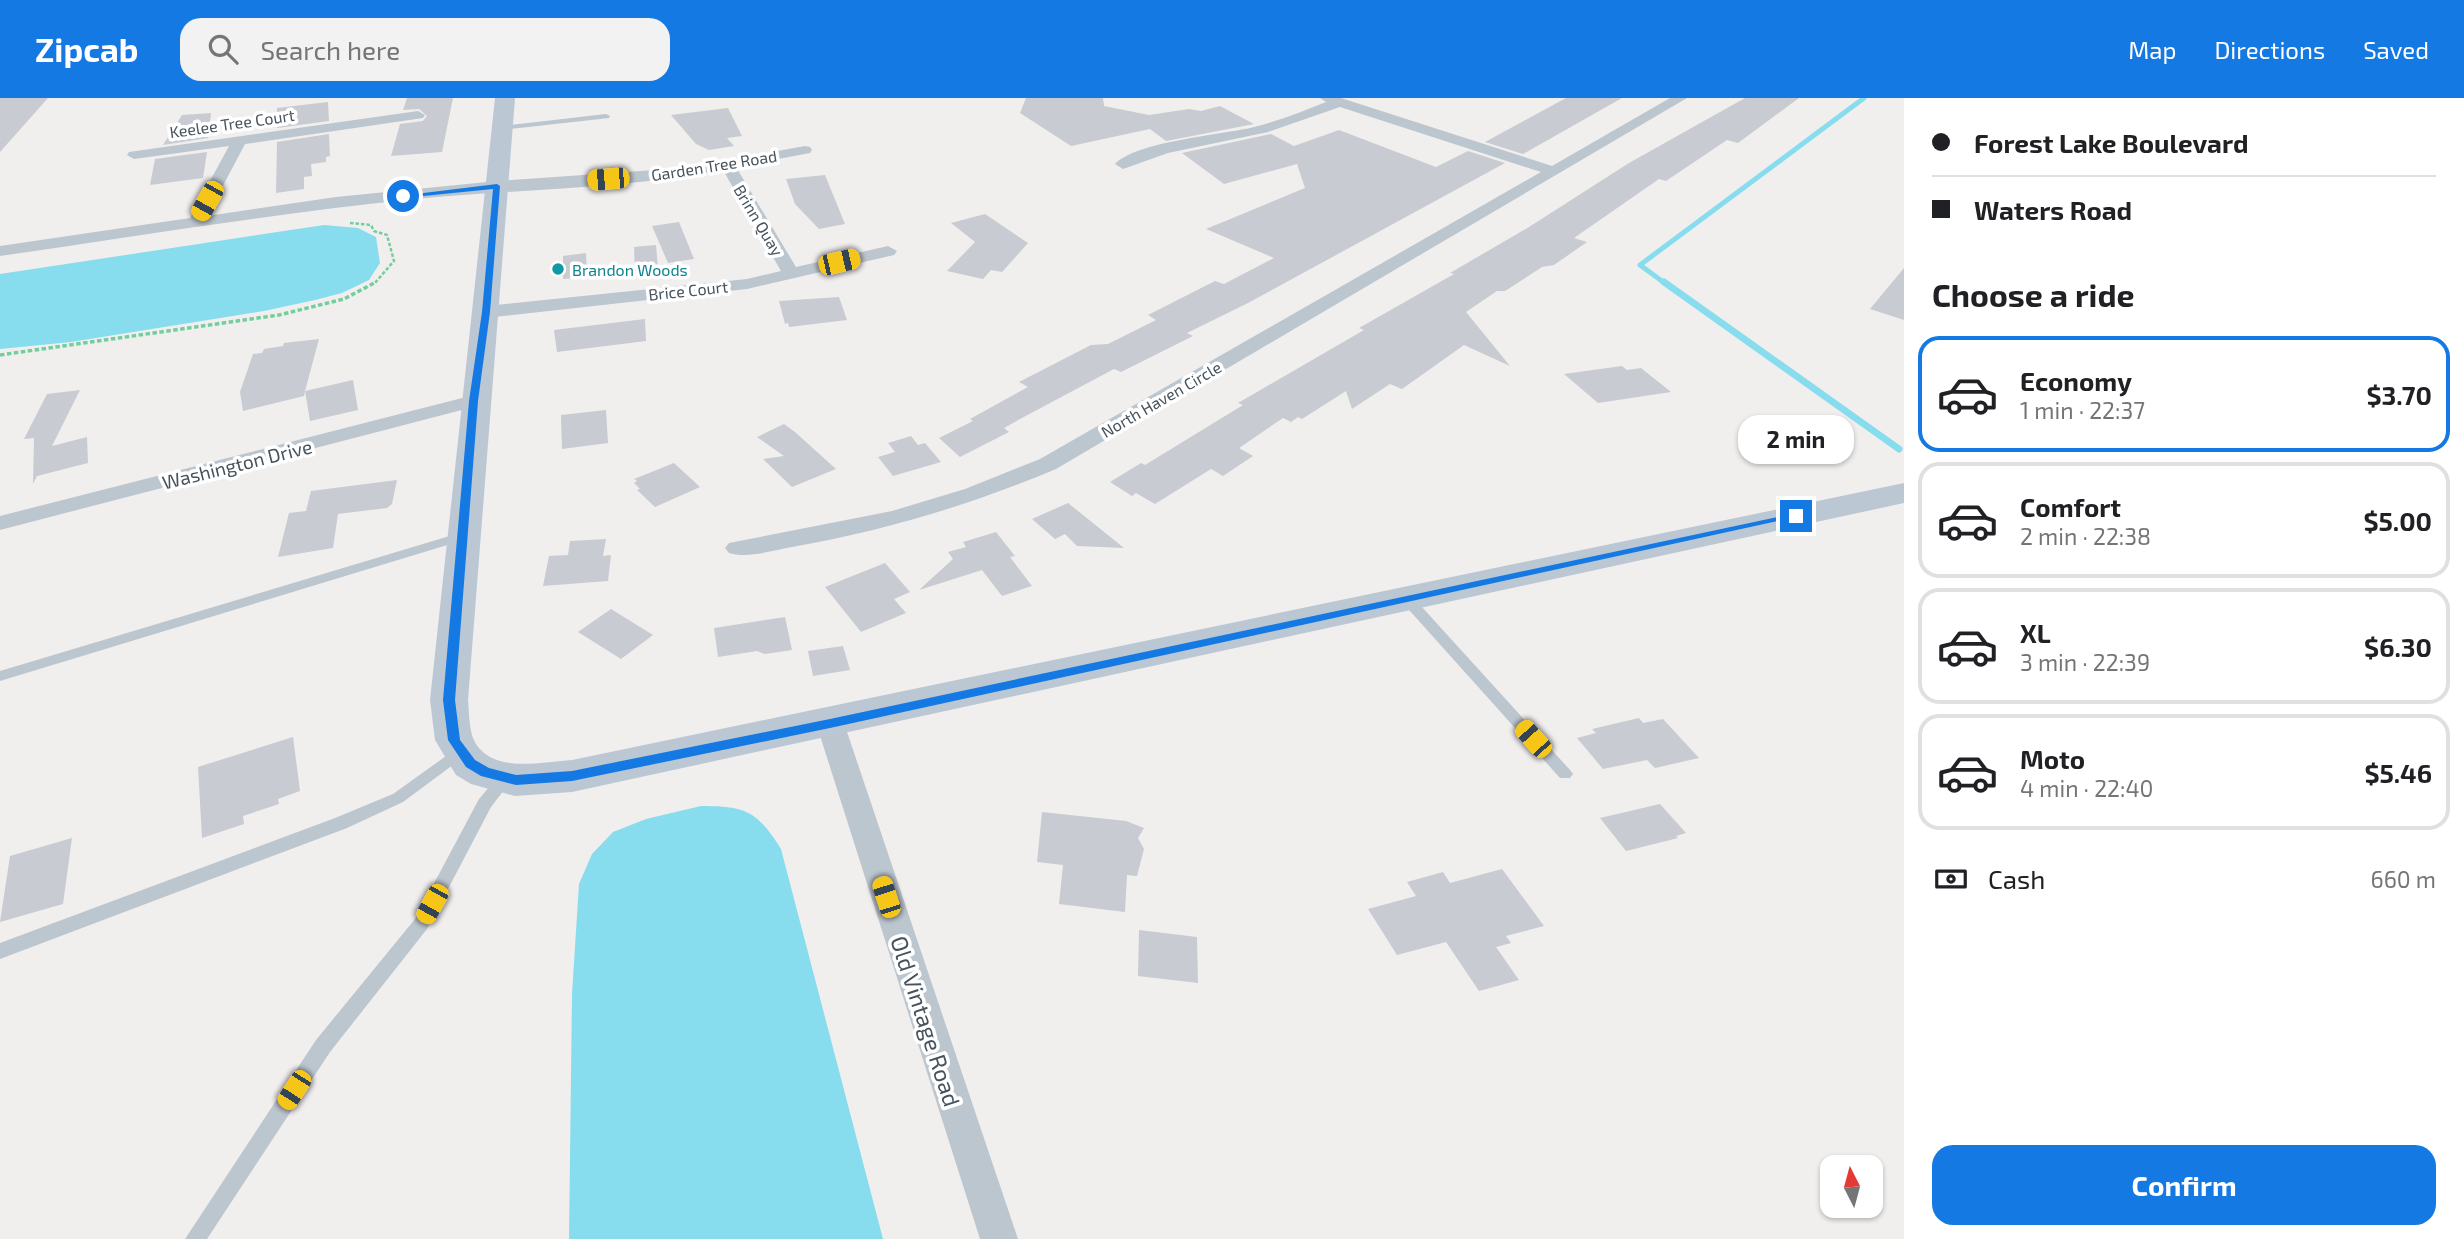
<!DOCTYPE html>
<html lang="en">
<head>
<meta charset="utf-8">
<style>
	body { margin:0; font-family:"Exo 2",sans-serif; background:#f2f2f2; color:#202124; height:100vh; display:flex; flex-direction:column; font-size:26px; white-space:nowrap }
	* { box-sizing:border-box; margin:0 }
	p { font-size:23px; color:#757577 }
	.icon { flex:none; width:38px; height:38px; fill:none; stroke:currentColor; stroke-width:2; stroke-linecap:round; stroke-linejoin:round }
	.map { position:relative; flex:1; overflow:hidden }
	.drawer { display:flex; flex-direction:column; background:#fff; width:560px }
	.drawer>* { flex:none }
	.banner { display:grid; align-content:center; height:154px; padding:0 28px; background:#fff }
	.needle { width:46px; rotate:354deg }
	.tools { position:absolute; left:1820px; top:1057px; display:grid; gap:14px }
	.tools a { display:grid; place-items:center; width:63px; height:63px; border-radius:14px; background:#fff; box-shadow:0 2px 5px #0004; font-size:35px }
	.end { position:absolute; width:32px; height:32px; margin:-16px; border:9px solid #1579e3; background:#fff; box-shadow:0 0 0 4px #fff }
	.from { border-radius:50% }
	.bubble { position:absolute; height:49px; border-radius:21px; background:#fff; box-shadow:0 2px 5px #0004; font-size:23px; font-weight:700; line-height:49px; text-align:center }
	.car { position:absolute; width:21px; height:42px; margin:-21px -10px; border-radius:9px; box-shadow:0 0 5px 2px #0007; background:linear-gradient(#f5c518 24%,#345 0 40%,#f5c518 0 76%,#345 0 86%,#f5c518 0) }
	.banner b { display:flex; align-items:center; gap:24px; height:66px; font-size:26px }
	.banner b+b { border-top:2px solid #e0e0e0 }
	.banner i { width:18px; height:18px; background:#202124 }
	ul { padding:0; list-style:none }
	li { display:flex; align-items:center; gap:21px; height:116px; margin:0 14px 10px; padding:0 14px; border:4px solid #e0e0e0; border-radius:21px }
	li div { flex:1 }
	li b { display:block; font-size:26px }
	li em { font-style:normal; font-weight:700 }
	li.on { border-color:#1579e3 }
	li>.icon { width:63px; height:63px; stroke-width:1.5 }
	h2 { padding:0 28px; font-size:32px; line-height:84px }
	.pay { display:flex; align-items:center; gap:18px; height:77px; padding:0 28px; font-size:26px }
	.pay p { margin-inline-start:auto }
	.primary-button { display:flex; gap:14px; margin-top:auto; padding:14px 28px }
	.primary-button a { flex:1; height:80px; border-radius:21px; background:#1579e3; color:#fff; font-size:28px; font-weight:700; line-height:80px; text-align:center }
	header { display:flex; align-items:center; gap:42px; box-sizing:border-box; height:98px; padding:0 35px; background:#1579e3; color:#fff }
	header strong { font-size:33px }
	nav { display:flex; gap:38px; margin-inline-start:auto; font-size:24px }
	.search { width:490px; height:63px; background:#f2f2f2; display:flex; align-items:center; gap:18px; box-sizing:border-box; padding:0 24px; border-radius:21px; color:#757577; font-size:26px }
	main { display:flex; flex:1; min-height:0 }
	.map>svg:first-child { display:block }
	.water { fill:#87dded }
	.lines { fill:none; stroke-linecap:round; stroke-linejoin:round }
	.stream-far1 { stroke:#87dded; stroke-width:5 }
	.stream { stroke:#87dded; stroke-width:7 }
	.building { fill:#c8cbd1 }
	.path-far1 { stroke:#73ce9d; stroke-width:2.5; stroke-dasharray:3.5 2; stroke-linecap:butt }
	.path { stroke:#73ce9d; stroke-width:3.5; stroke-dasharray:4.5 2.5; stroke-linecap:butt }
	.lane { fill:#bcc6ce; fill-rule:evenodd }
	.street { fill:#bcc6ce; fill-rule:evenodd }
	.secondary { fill:#bbc8d3; fill-rule:evenodd }
	.route { fill:#1579e3 }
	.culture-dot { fill:#0f9aa8; stroke:#fff; stroke-width:2.5 }
	.labels { text-anchor:middle; dominant-baseline:central; stroke-width:7; stroke-linejoin:round; paint-order:stroke }
	.far-street-label { font-size:16px; fill:#46525c; stroke:#fff }
	.far-culture-label { font-size:16px; fill:#0d838f; stroke:#fff; text-anchor:start }
	.street-label { font-size:19px; fill:#46525c; stroke:#fff }
	.near-street-label { font-size:23px; fill:#46525c; stroke:#fff }
</style>
</head>
<body>
<header>
<strong>Zipcab</strong>
<div class="search"><svg class="icon" aria-label="search" viewBox="0 0 24 24"><circle cx="10" cy="10" r="6"/><path d="M15 15l6 6"/></svg>Search here</div>
<nav><a>Map</a><a>Directions</a><a>Saved</a></nav>
</header>
<main>
<div class="map">
<svg width="1904" height="1141" viewBox="0 0 1904 1141">
	<rect width="100%" height="100%" fill="#f1eeee"/>
	<path class="water" d="M324,127L358,130L376,139L380,165L369,182L342,195L315,202L264,213L71,244L0,251V176Z
		M701,708C746,708 757,713 781,751L883,1141H569L572,896L579,786L592,756L613,734L646,721Z"/>
	<g class="lines">
		<path class="stream-far1" d="M1666,186L1640,167L1864,0"/>
		<path class="stream" d="M1664,184L1899,351"/>
	</g>
	<path class="building" d="M0,0H48L0,54Z
		M407,0H453L442,54L391,58L400,26L423,23L427,18L419,11L403,12Z
		M1026,0H1103L1104,8L1149,17L1189,11L1201,13L1220,8L1254,26L1166,43L1150,31L1071,48L1020,15Z
		M1566,0H1622L1523,56L1485,44Z
		M1745,0H1799L1738,45L1727,42L1666,83L1659,81L1574,140L1587,144L1554,167L1542,169L1505,193H1497L1466,214L1510,268L1464,247L1402,291L1390,286L1352,311L1346,293L1302,321L1298,319L1291,324L1283,320L1239,350L1253,358L1223,378L1211,371L1155,406L1136,395L1132,398L1110,384L1141,365L1145,367L1243,307L1238,305L1364,232L1359,230L1454,176L1450,175L1529,129L1629,65Z
		M328,4L329,23L277,30V10Z
		M728,10L742,38L727,40L734,48L709,52L696,46L671,17Z
		M211,15L208,40L163,47L182,17Z
		M1339,32L1436,69L1468,53L1505,65L1248,205L1187,235L1193,238L1121,274L1114,271L1020,321L1004,330L1009,334L960,359L939,340L973,323L970,321L1028,289L1019,284L1091,247L1108,246L1156,222L1148,217L1215,183L1224,186L1274,160L1206,131L1305,90L1297,66L1224,86L1182,55L1271,36L1294,48Z
		M329,36L330,58L326,59V64L311,66L312,78L304,79V91L276,95L277,44Z
		M207,54L203,80L150,87L155,61Z
		M825,77L845,126L819,131L795,106L786,81Z
		M985,116L1028,145L1002,174L991,172L983,181L947,173L975,144L951,125Z
		M679,124L694,161L668,165L652,128Z
		M656,147L658,171L635,174L634,149Z
		M586,155L587,179L563,181V158Z
		M1904,170V222L1870,211Z
		M839,199L847,222L789,229L788,225L785,226L779,203Z
		M645,221L646,243L557,254L554,232Z
		M319,241L305,293L353,282L358,312L310,323L305,293L304,298L243,313L240,294L253,256L262,255L264,251L283,248L284,245Z
		M1622,268L1627,272L1641,270L1671,294L1598,305L1564,276Z
		M80,292L52,348L87,339L88,365L37,378L33,386L34,340L24,341L47,296Z
		M606,312L608,345L562,351L561,317Z
		M784,326L795,334L836,371L792,389L763,361L784,358L757,339Z
		M911,338L918,347L925,345L941,364L893,378L878,359L895,354L888,345Z
		M674,365L700,389L655,409L637,392L640,391L634,385L637,383L634,381Z
		M397,382L392,406L387,410L338,416L333,450L278,459L289,415L306,413L311,393Z
		M1068,405L1124,450L1077,448L1065,436L1055,441L1032,421Z
		M996,434L1015,458L1010,459L1032,488L1002,498L982,472L919,492L953,461L948,454L966,449L963,444Z
		M606,441L603,458L611,457L608,483L543,488L549,458L568,457L570,443Z
		M885,465L910,494L894,501L906,515L861,534L825,489Z
		M611,511L653,537L621,561L578,534Z
		M785,519L792,552L765,556L757,553L718,559L714,530Z
		M843,548L850,572L813,578L808,553Z
		M1639,620L1643,625L1663,621L1699,660L1655,670L1647,662L1603,671L1577,640L1596,635L1592,631Z
		M293,639L300,693L278,701L279,706L243,718L244,726L202,740L198,669Z
		M1660,706L1686,735L1676,738L1678,740L1626,753L1600,720Z
		M1042,714L1126,723L1144,730L1138,740L1144,751L1137,778L1127,777L1125,814L1059,806L1063,767L1037,764Z
		M72,740L63,806L0,824L10,758Z
		M1502,771L1544,828L1506,838L1511,845L1496,849L1519,882L1479,893L1446,844L1397,857L1368,811L1416,798L1407,784L1443,774L1450,785Z
		M1139,832L1197,839L1198,885L1138,878Z"/>
	<g class="lines">
		<path class="path-far1" d="M350,125L371,127L374,133L387,137L394,163L374,186"/>
		<path class="path" d="M0,257L279,217L344,201L376,184"/>
		<path class="lane" d="M606,16L610,18L609,20L502,32L498,30L502,28Z
			M463,434L469,438L467,441L0,583V573Z
			M1406,496L1411,497L1570,672L1573,676L1570,680H1560L1401,503L1399,500Z
			M460,648L465,650L467,654L465,658L403,704L347,730L0,861V845L335,720L393,696Z
			M506,673L511,675L514,679L491,709L427,831L330,954L207,1141H185L316,942L415,821L479,701L501,675Z"/>
		<path class="street" d="M1320,0H1341L1552,68L1670,0H1687L1056,371C971,407 883,433 792,449C773,452 748,461 729,455L725,450L729,445L892,413L965,391L1040,361L1541,74L1340,9L1268,34L1168,55L1123,71L1115,66C1136,44 1218,37 1250,30C1276,24 1301,14 1326,4Z
			M418,13L425,17L423,20L245,46L207,118L336,99L497,83L683,70L805,48L810,49L812,52L810,55L736,69L796,169L888,148L897,153L894,157L747,191L486,220L477,214L486,208L747,181L781,173L723,72C625,91 516,91 416,101C277,115 138,138 0,158V148L190,120L229,48L134,61L127,57L129,54Z
			M474,297L481,299L484,303L481,307L0,432V418Z
			M830,615L840,618L844,625L1018,1141H980L816,625L820,618Z"/>
		<path class="secondary" d="M495,0H515L468,602C469,613 469,629 473,640C489,677 541,664 572,662L1904,385V405L572,694L515,698L471,686L456,677L435,642L430,602Z"/>
	</g>
	<path class="route" d="M497,86L500,88L490,214L478,303L455,602L460,642L475,662L489,670L516,677L572,673L830,621L1796,415L1801,418L830,630L572,683L516,687L481,678L466,669L448,642L443,602L469,303L482,214L493,91L403,100L399,98Z"/>
	<circle class="culture-dot" cx="558" cy="171" r="7"/>
	<g class="labels">
		<g class="far-street-label">
			<text transform="translate(232 25) rotate(-8)">Keelee Tree Court</text>
			<text transform="translate(714 67) rotate(-9)">Garden Tree Road</text>
			<text transform="translate(759 122) rotate(59)">Brinn Quay</text>
			<text transform="translate(688 192) rotate(-6)">Brice Court</text>
			<text transform="translate(1161 301) rotate(-30)">North Haven Circle</text>
		</g>
		<g class="far-culture-label">
			<text x="572" y="171">Brandon Woods</text>
		</g>
		<g class="street-label">
			<text transform="translate(237 366) rotate(-14)">Washington Drive</text>
		</g>
		<g class="near-street-label">
			<text transform="translate(926 923) rotate(72)">Old Vintage Road</text>
		</g>
	</g>
</svg>
<div class="tools">
<a><svg class="needle" viewBox="-14 -14 28 28"><path d="M0-13l5 13h-10z" fill="#e53935"/><path d="M0 13l5-13h-10z" fill="#757577"/></svg></a>
</div>
<i class="end from" style="left:403px;top:98px"></i>
<i class="end" style="left:1796px;top:418px"></i>
<div class="bubble" style="left:1738px;top:317px;width:116px">2 min</div>
<i class="car" style="left:608px;top:81px;rotate:265deg"></i>
<i class="car" style="left:207px;top:103px;rotate:209deg"></i>
<i class="car" style="left:839px;top:164px;rotate:77deg"></i>
<i class="car" style="left:1533px;top:641px;rotate:318deg"></i>
<i class="car" style="left:886px;top:799px;rotate:342deg"></i>
<i class="car" style="left:432px;top:806px;rotate:209deg"></i>
<i class="car" style="left:294px;top:992px;rotate:213deg"></i>
</div>
<section class="drawer">
<div class="banner">
<b><i class="from"></i>Forest Lake Boulevard</b>
<b><i></i>Waters Road</b>
</div>
<h2>Choose a ride</h2>
<ul>
<li class="on"><svg class="icon" aria-label="car" viewBox="0 0 24 24"><path d="M5 17H2v-5l4-1 3-4h7l3 4 3 1v5h-3M9 17h6M6 11h13"/><circle cx="7" cy="17" r="2"/><circle cx="17" cy="17" r="2"/></svg><div><b>Economy</b><p>1 min · 22:37</p></div><em>$3.70</em></li>
<li><svg class="icon" aria-label="car" viewBox="0 0 24 24"><path d="M5 17H2v-5l4-1 3-4h7l3 4 3 1v5h-3M9 17h6M6 11h13"/><circle cx="7" cy="17" r="2"/><circle cx="17" cy="17" r="2"/></svg><div><b>Comfort</b><p>2 min · 22:38</p></div><em>$5.00</em></li>
<li><svg class="icon" aria-label="car" viewBox="0 0 24 24"><path d="M5 17H2v-5l4-1 3-4h7l3 4 3 1v5h-3M9 17h6M6 11h13"/><circle cx="7" cy="17" r="2"/><circle cx="17" cy="17" r="2"/></svg><div><b>XL</b><p>3 min · 22:39</p></div><em>$6.30</em></li>
<li><svg class="icon" aria-label="car" viewBox="0 0 24 24"><path d="M5 17H2v-5l4-1 3-4h7l3 4 3 1v5h-3M9 17h6M6 11h13"/><circle cx="7" cy="17" r="2"/><circle cx="17" cy="17" r="2"/></svg><div><b>Moto</b><p>4 min · 22:40</p></div><em>$5.46</em></li>
</ul>
<div class="pay"><svg class="icon" aria-label="cash" viewBox="0 0 24 24"><path d="M3 7h18v10H3z"/><circle cx="12" cy="12" r="2"/></svg>Cash<p>660 m</p></div>
<div class="primary-button"><a>Confirm</a></div>
</section>
</main>
</body>
</html>
